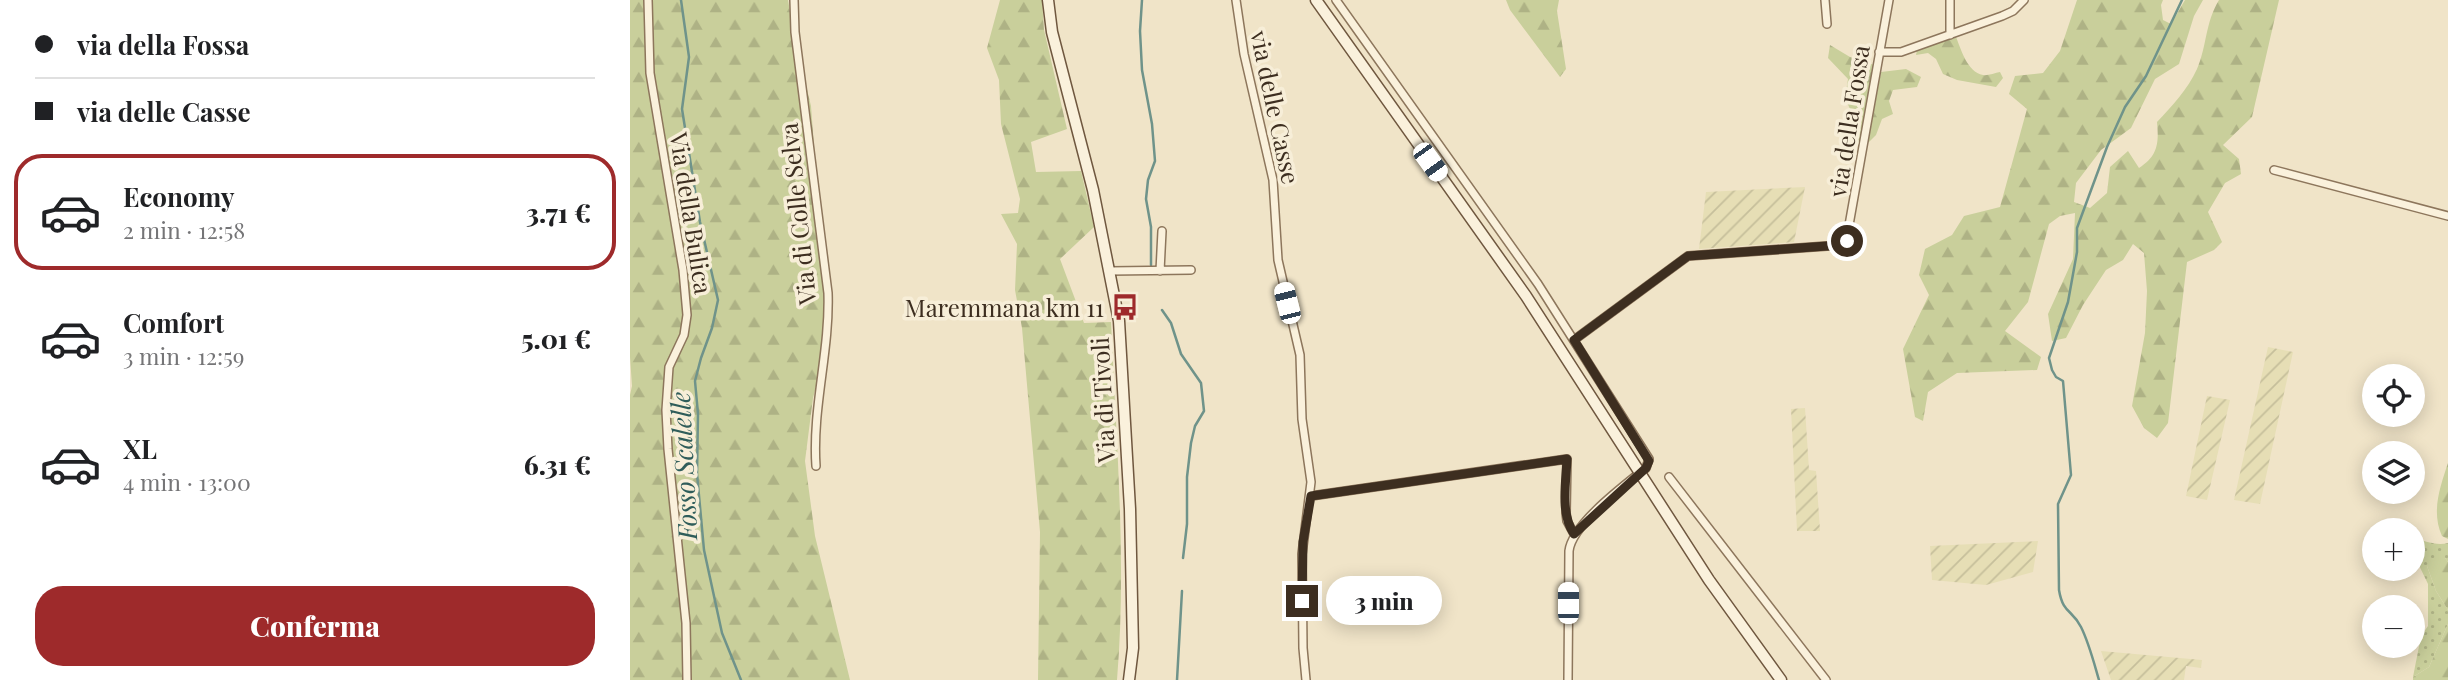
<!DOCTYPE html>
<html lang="it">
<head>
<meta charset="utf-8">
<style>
	body { margin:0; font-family:"Playfair Display",serif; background:#f2f2f2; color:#202124; height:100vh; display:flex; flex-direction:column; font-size:26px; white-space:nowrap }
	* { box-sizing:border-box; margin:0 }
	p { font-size:23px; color:#757577 }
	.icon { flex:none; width:38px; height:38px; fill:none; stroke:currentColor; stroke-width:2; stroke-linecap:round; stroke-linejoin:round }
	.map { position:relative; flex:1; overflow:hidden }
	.side { display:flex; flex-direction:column; background:#fff; width:630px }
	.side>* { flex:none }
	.hud { display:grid; align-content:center; height:154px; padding:0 35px; background:#fff }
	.buttons { position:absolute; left:1732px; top:364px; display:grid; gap:14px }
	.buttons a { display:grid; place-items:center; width:63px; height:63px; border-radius:50%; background:#fff; box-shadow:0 4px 18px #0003; font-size:35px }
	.end { position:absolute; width:32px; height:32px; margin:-16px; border:9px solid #3d2e20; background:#fff; box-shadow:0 0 0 4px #fff }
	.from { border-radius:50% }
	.bubble { position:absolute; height:49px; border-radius:24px; background:#fff; box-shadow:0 4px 18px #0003; font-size:23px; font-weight:800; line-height:49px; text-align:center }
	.car { position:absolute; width:21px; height:42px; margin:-21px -10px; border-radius:9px; box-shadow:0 0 5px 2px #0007; background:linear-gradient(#fff 24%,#345 0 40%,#fff 0 76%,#345 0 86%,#fff 0) }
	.hud b { display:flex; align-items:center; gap:24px; height:66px; font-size:26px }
	.hud b+b { border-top:2px solid #e0e0e0 }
	.hud i { width:18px; height:18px; background:#202124 }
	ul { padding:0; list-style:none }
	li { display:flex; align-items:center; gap:21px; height:116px; margin:0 14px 10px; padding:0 21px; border:4px solid transparent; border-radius:28px }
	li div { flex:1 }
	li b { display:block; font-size:26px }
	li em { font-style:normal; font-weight:800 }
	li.current { border-color:#9e2a2b }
	li>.icon { width:63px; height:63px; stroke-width:1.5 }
	.button { display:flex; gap:14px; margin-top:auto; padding:14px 35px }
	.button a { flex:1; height:80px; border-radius:28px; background:#9e2a2b; color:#fff; font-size:28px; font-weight:800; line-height:80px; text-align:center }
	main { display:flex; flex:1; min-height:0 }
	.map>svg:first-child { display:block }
	.farmland { fill:url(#farmland-furrows) }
	.grass { fill:url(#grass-dots) }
	.forest { fill:url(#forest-firs) }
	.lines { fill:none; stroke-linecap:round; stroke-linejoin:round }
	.stream { stroke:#6f938a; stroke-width:2.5 }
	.street-casing { stroke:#8d765c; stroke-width:10 }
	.secondary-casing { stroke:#6f573f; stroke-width:13 }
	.street { stroke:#faf1dc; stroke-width:7 }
	.secondary { stroke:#faf1dc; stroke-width:10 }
	.route { stroke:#3d2e20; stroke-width:9 }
	.labels { text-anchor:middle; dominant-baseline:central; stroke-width:7; stroke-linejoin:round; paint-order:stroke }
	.street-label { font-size:24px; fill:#3d2e20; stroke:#f7eed8 }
	.poi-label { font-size:24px; fill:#3d2e20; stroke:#f7eed8; text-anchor:end }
	.water-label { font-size:26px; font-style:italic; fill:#2f5d5a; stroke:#f7eed8 }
</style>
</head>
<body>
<main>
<section class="side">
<div class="hud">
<b><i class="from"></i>via della Fossa</b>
<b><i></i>via delle Casse</b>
</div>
<ul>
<li class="current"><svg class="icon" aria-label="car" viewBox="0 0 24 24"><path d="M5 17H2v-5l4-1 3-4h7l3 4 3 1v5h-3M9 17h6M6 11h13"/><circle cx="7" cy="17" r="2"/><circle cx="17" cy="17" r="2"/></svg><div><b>Economy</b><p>2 min · 12:58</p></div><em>3.71 €</em></li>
<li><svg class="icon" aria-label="car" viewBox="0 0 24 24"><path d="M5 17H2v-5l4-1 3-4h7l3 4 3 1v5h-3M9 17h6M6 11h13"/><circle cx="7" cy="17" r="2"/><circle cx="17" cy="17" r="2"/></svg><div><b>Comfort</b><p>3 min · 12:59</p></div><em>5.01 €</em></li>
<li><svg class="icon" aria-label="car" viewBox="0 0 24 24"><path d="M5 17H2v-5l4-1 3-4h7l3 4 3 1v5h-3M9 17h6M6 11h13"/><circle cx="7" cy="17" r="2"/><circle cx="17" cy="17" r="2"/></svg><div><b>XL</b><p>4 min · 13:00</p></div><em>6.31 €</em></li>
</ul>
<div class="button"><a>Conferma</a></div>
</section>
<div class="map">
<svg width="1818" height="680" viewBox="0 0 1818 680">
	<defs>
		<pattern id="farmland-furrows" width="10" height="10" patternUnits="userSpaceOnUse" patternTransform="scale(1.75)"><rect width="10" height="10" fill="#e6deb5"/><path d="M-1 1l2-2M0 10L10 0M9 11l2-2" fill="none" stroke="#c6bf9b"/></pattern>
		<pattern id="grass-dots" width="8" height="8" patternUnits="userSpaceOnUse" patternTransform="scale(1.75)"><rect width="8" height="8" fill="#c9cf9b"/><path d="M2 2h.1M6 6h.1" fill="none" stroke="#aeb285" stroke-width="1.8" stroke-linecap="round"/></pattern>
		<pattern id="forest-firs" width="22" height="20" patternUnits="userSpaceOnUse" patternTransform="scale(1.75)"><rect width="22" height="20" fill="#c9cf9b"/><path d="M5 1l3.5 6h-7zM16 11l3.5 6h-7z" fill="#aeb285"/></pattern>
	</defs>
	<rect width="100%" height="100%" fill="#f0e4c8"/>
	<path class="farmland" d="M1175,187L1164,242L1069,249L1076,192Z
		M1638,347L1663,352L1630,504L1604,500Z
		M1577,396L1600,400L1577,500L1556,496Z
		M1175,408L1179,470L1186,471L1190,531H1167L1161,409Z
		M1408,541L1403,572L1356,585L1302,580L1300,546Z
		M1471,651L1572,660L1571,668L1556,666L1554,680H1481Z"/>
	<path class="grass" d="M1783,537C1794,541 1806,546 1818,543V562L1815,558L1797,566L1806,591L1818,610V624L1799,667L1783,677L1791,636L1798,626V584L1783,553Z"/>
	<path class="forest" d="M0,0H158L164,35L181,106L193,265L196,349L183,398L175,461L185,536L220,680H0V395L2,386L0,357Z
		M370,0H412L414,30L437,129L401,142L406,172L451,171L464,227L430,259L454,323L481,322C486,441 497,561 487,680H408L410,532L392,328L385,290L387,244L371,214L388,213L390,199L371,124L369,80L357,48Z
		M876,0H929L927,11L936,69L930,77L880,10Z
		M1447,0H1533L1531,5L1533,20L1541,24L1555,0H1573L1564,16L1549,64L1525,79L1501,128L1471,150L1446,183L1444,202L1460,208L1477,193L1480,167L1498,151L1509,168C1528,156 1529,143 1527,122C1542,106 1558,89 1567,69C1577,46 1575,23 1589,0H1649L1622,117L1593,145L1609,159L1611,174L1595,183L1578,212L1592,242L1584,250L1557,262L1538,423L1527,438L1514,428L1502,406L1515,333L1517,291L1514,253L1503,244L1493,260L1476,270L1453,305L1436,338L1422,341L1418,314L1443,259L1445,213L1430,216L1419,224L1398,302L1375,331L1411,357L1407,370L1327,373L1298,392L1293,421L1285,417L1273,349L1299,295L1289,275L1295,249L1322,235L1334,216L1370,207L1397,109L1379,94L1385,76L1413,73L1430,51Z
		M1326,37C1331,49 1337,72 1353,75C1357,76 1365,73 1370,72L1373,78L1366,87L1327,80L1313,74L1306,59L1298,53L1286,55L1287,50Z
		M1200,45L1220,57L1244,65L1232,142L1229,143L1223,133L1225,120L1215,98L1218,79L1198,58Z
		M1276,69L1291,77L1287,87L1263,90L1259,101L1263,114L1252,119L1246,135L1238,143L1251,72Z
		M1818,463V539L1812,536C1801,512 1810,487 1818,463Z
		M1815,558L1818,562V610L1806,591L1797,566L1802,559Z
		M1818,624V680H1783V677L1799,667Z"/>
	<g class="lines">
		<path class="stream" d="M51,0L59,57L52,109L70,222L88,300L82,328L71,358L65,381L68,414L67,474L74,550L92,633L111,680
			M512,0L510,31L512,70L522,124L525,161L518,180L516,199L521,227V265
			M532,310L541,323L551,354L571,383L574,411L565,426L561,443L557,477V524L553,558
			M547,680L552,591
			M1469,680C1464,663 1459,643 1451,627C1442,609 1433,614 1429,590L1428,504L1441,475L1433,381L1426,377L1422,370L1419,358L1438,302L1447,252V228L1477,147L1495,107L1516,76L1552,0"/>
		<defs>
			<path id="street" d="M18,0L20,73L53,270L57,315L54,335L39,367L36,410L38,449L56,623L57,680
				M164,0L165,32L198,293C200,351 182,408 186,466
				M606,0L614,54L643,180L648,260L670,355L672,419L681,482L672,554L673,648L676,680
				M706,0L908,284L1019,459L1016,468C995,485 942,524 939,551L938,680
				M1195,0L1197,24
				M1320,35V0
				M1249,52H1271L1372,16L1383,11L1394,0
				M1644,170L1818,216
				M480,271L561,270
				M530,271L532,231
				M944,340L1058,256L1211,245L1216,242L1259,0
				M1039,477L1196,680
				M681,496L937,459L936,513L937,521L944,534"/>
			<path id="secondary" d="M418,0L422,32L463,190L489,321L500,509L503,648L499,680
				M686,0L896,296L1079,580L1151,680"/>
		</defs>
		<use href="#street" class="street-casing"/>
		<use href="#secondary" class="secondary-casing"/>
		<use href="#street" class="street"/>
		<use href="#secondary" class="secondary"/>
	</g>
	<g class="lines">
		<path class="route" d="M672,601L673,542L681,496L937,459C936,483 930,513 944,534L1016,468L1019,461L944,340L1058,256L1211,245L1217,241"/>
	</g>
	<defs>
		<symbol id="bus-bare" viewBox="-9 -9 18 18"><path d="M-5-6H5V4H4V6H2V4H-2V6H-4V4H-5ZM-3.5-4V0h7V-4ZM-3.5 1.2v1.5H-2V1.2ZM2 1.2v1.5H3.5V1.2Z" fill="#9e2a2b" stroke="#f7eed8" stroke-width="2.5" paint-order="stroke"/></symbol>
	</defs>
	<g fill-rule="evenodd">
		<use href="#bus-bare" x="476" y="288" width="38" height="38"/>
	</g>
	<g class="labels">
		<g class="street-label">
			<text transform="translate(646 107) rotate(78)">via delle Casse</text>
			<text transform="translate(1218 121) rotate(-81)">via della Fossa</text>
			<text transform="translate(62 213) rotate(81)">Via della Bulica</text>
			<text transform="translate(167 214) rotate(-96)">Via di Colle Selva</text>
			<text transform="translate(472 400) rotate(-93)">Via di Tivoli</text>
		</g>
		<g class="poi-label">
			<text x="474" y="307">Maremmana km 11</text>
		</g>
		<g class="water-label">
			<text transform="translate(53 466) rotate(-93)">Fosso Scalelle</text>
		</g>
	</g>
</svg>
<div class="buttons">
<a><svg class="icon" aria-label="locate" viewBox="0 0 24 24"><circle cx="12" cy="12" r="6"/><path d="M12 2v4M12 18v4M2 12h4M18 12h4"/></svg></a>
<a><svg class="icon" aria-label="layers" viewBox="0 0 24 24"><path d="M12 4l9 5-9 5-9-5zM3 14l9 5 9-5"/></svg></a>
<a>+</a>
<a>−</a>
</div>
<i class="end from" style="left:1217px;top:241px"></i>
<i class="end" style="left:672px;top:601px"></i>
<div class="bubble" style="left:696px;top:576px;width:116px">3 min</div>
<i class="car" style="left:800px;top:162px;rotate:144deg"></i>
<i class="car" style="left:657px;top:303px;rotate:346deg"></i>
<i class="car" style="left:938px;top:603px;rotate:0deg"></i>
</div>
</main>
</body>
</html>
